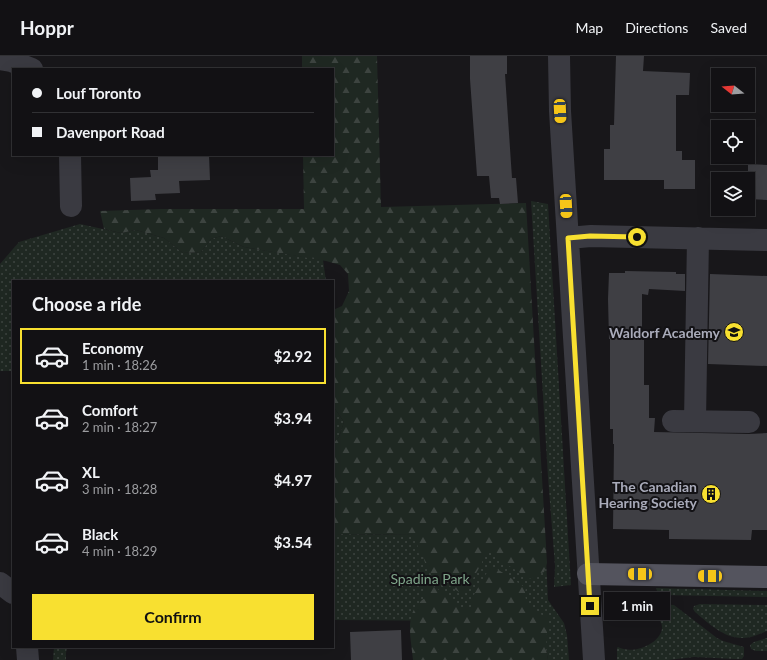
<!DOCTYPE html>
<html lang="en">
<head>
<meta charset="utf-8">
<style>
	body { margin:0; font-family:Lato,sans-serif; background:#1b1a1d; color:#f1f3f6; height:100vh; display:flex; flex-direction:column; font-size:15px; white-space:nowrap }
	* { box-sizing:border-box; margin:0 }
	p { font-size:13px; color:#9c9da0 }
	.icon { flex:none; width:22px; height:22px; fill:none; stroke:currentColor; stroke-width:2; stroke-linecap:round; stroke-linejoin:round }
	.map { position:relative; flex:1; overflow:hidden }
	.panel { position:absolute; left:12px; top:224px; width:322px; height:368px; display:flex; flex-direction:column; background:#121114; border-radius:0px; box-shadow:0 4px 16px #0002,0 0 0 1px #313134 }
	.panel>* { flex:none }
	.top-card { position:absolute; left:12px; top:12px; width:322px; height:88px; border-radius:0px; box-shadow:0 4px 16px #0002,0 0 0 1px #313134; display:grid; align-content:center; height:88px; padding:0 20px; background:#121114 }
	.needle { width:26px; rotate:287deg }
	.buttons { position:absolute; left:711px; top:12px; display:grid; gap:8px }
	.buttons a { display:grid; place-items:center; width:44px; height:44px; border-radius:0px; background:#121114; box-shadow:0 4px 16px #0002,0 0 0 1px #313134; font-size:20px }
	.end { position:absolute; width:18px; height:18px; margin:-9px; border:5px solid #f8e030; background:#111; box-shadow:0 0 0 2px #111 }
	.from { border-radius:50% }
	.bubble { position:absolute; height:28px; border-radius:0px; background:#121114; box-shadow:0 4px 16px #0002,0 0 0 1px #313134; font-size:13px; font-weight:700; line-height:28px; text-align:center }
	.car { position:absolute; width:12px; height:24px; margin:-12px -6px; border-radius:5px; box-shadow:0 0 3px 1px #0007; background:linear-gradient(#f5c518 24%,#345 0 40%,#f5c518 0 76%,#345 0 86%,#f5c518 0) }
	.top-card b { display:flex; align-items:center; gap:14px; height:38px; font-size:15px }
	.top-card b+b { border-top:1px solid #313134 }
	.top-card i { width:10px; height:10px; background:#f1f3f6 }
	ul { padding:0; list-style:none }
	li { display:flex; align-items:center; gap:12px; height:56px; margin:0 8px 6px; padding:0 12px; border:2px solid transparent; border-radius:0px }
	li div { flex:1 }
	li b { display:block; font-size:15px }
	li em { font-style:normal; font-weight:700 }
	li.current { border-color:#f8e030 }
	li>.icon { width:36px; height:36px; stroke-width:1.5 }
	h2 { padding:0 20px; font-size:18px; line-height:48px }
	.primary-button { display:flex; gap:8px; margin-top:auto; padding:8px 20px }
	.primary-button a { flex:1; height:46px; border-radius:0px; background:#f8e030; color:#111; font-size:16px; font-weight:700; line-height:46px; text-align:center }
	header { display:flex; align-items:center; gap:24px; box-sizing:border-box; height:56px; padding:0 20px; background:#121114; border-bottom:1px solid #313134 }
	header strong { font-size:19px }
	nav { display:flex; gap:22px; margin-inline-start:auto; font-size:14px }
	.map>svg:first-child { display:block }
	.green { fill:url(#green-dots) }
	.forest { fill:url(#forest-firs) }
	.building { fill:#3f3f44 }
	.lines { fill:none; stroke-linecap:round; stroke-linejoin:round }
	.minor { stroke:#3a3a41; stroke-width:22 }
	.major { stroke:#54545e; stroke-width:22 }
	.route { stroke:#f8e030; stroke-width:5 }
	.labels { text-anchor:middle; dominant-baseline:central; stroke-width:4; stroke-linejoin:round; paint-order:stroke }
	.poi-label { font-size:14px; font-weight:bold; fill:#a9abba; stroke:#131215; text-anchor:end }
	.park-label { font-size:14px; fill:#7fa58a; stroke:#131215 }
</style>
</head>
<body>
<header>
<strong>Hoppr</strong>
<nav><a>Map</a><a>Directions</a><a>Saved</a></nav>
</header>
<div class="map">
<svg width="767" height="604" viewBox="0 0 767 604">
	<defs>
		<pattern id="green-dots" width="8" height="8" patternUnits="userSpaceOnUse"><rect width="8" height="8" fill="#1f2822"/><path d="M2 2h.1M6 6h.1" fill="none" stroke="#3d4440" stroke-width="1.8" stroke-linecap="round"/></pattern>
		<pattern id="forest-firs" width="22" height="20" patternUnits="userSpaceOnUse"><rect width="22" height="20" fill="#1f2822"/><path d="M5 1l3.5 6h-7zM16 11l3.5 6h-7z" fill="#3d4440"/></pattern>
	</defs>
	<rect width="100%" height="100%" fill="#18171a"/>
	<path class="green" d="M531,145L548,148L571,529L554,531L555,510L548,421Z
		M80,168L121,177L136,174L164,182L183,197L201,196L211,183L221,180L244,191L323,204L326,225H13V315H0V208L19,186Z
		M333,350L344,366L339,381L333,388Z
		M333,478L416,479L545,482L548,544L564,567L567,579L569,604H548L546,593L472,565L333,564Z
		M656,532L767,535V541L661,539L658,538Z
		M646,547L674,549L717,582L723,585L744,591V600L742,603H736L694,601L668,604H617V592L618,591C642,604 691,568 639,552V550H646Z
		M700,548L767,549V575C760,578 751,582 743,582C725,583 708,567 695,556L693,553L694,550Z
		M767,582V595H756L751,593L750,589L754,586Z
		M54,591H67L66,597V604H53Z"/>
	<path class="forest" d="M302,0H377L381,151L526,147L547,507L544,516L535,519L530,523L498,503L496,498L490,496L486,497L483,501L482,507L465,536H459L430,517L426,510L423,500L419,499L416,479L333,478V388L339,381L344,366L333,350V254L342,250L349,235L348,218L340,209L326,205L244,191L221,180L211,183L201,196L183,197L164,182L136,174L121,177L104,173L100,155L161,153H304L303,99H333V13H302Z
		M494,511L526,532C523,541 528,554 538,558C541,559 545,559 548,560L546,593L548,604H413C411,581 403,556 425,542V530L432,529L456,546L460,552L468,553L472,550V542L489,513Z"/>
	<path class="building" d="M470,0H507V18H505L512,122H516L518,147L500,148L499,142H491L489,120H477L470,23Z
		M616,0H644L643,15L690,17L689,39H676V95H682V104H695V133H664V124H604V93H610V69H614Z
		M158,99H209L210,124L179,125L180,137L155,138L156,144L131,145L130,122L151,121L150,114H158Z
		M748,108L767,109V144L748,143Z
		M625,215L676,216V218H685V235L649,233L648,239L642,238V284H644V329H649V362H655L654,376L749,378L767,377V474H752L751,484L669,483V474L613,473L614,388H613V373H610V283H609L608,243L609,217H625Z
		M710,218L767,220V310L708,308Z
		M401,574L402,604H351L350,576Z"/>
	<g class="lines">
		<path class="minor" d="M559,0L560,55L594,604
			M0,3L11,5L32,13
			M70,99L71,150
			M568,182L591,180L767,184
			M673,365L749,366
			M695,365L698,182
			M0,527L13,537
			M27,591L28,604"/>
		<path class="major" d="M588,518L767,521"/>
	</g>
	<g class="lines">
		<path class="route" d="M590,550L568,182L590,180L637,181"/>
	</g>
	<defs>
		<symbol id="school-disc" viewBox="-11 -11 22 22"><circle r="9.5" fill="#f8e030" stroke="#131215"/><path d="M0-5L7-2L0 1L-7-2ZM-4 1L0 2.5L4 1V4Q0 6-4 4Z" fill="#111"/></symbol>
		<symbol id="building-disc" viewBox="-11 -11 22 22"><circle r="9.5" fill="#f8e030" stroke="#131215"/><path d="M-4-6H4V6H1V3H-1V6H-4ZM-2.5-4.3h1.7v1.8h-1.7ZM.8-4.3h1.7v1.8H.8ZM-2.5-1h1.7V.8h-1.7ZM.8-1h1.7V.8H.8Z" fill="#111"/></symbol>
	</defs>
	<g fill-rule="evenodd">
		<use href="#school-disc" x="723" y="265" width="22" height="22"/>
		<use href="#building-disc" x="700" y="427" width="22" height="22"/>
	</g>
	<g class="labels">
		<g class="poi-label">
			<text x="720" y="276">Waldorf Academy</text>
			<text x="697" y="430">The Canadian<tspan x="697" dy="16">Hearing Society</tspan></text>
		</g>
		<g class="park-label">
			<text x="430" y="522">Spadina Park</text>
		</g>
	</g>
</svg>
<div class="buttons">
<a><svg class="needle" viewBox="-14 -14 28 28"><path d="M0-13l5 13h-10z" fill="#e53935"/><path d="M0 13l5-13h-10z" fill="#9c9da0"/></svg></a>
<a><svg class="icon" aria-label="locate" viewBox="0 0 24 24"><circle cx="12" cy="12" r="6"/><path d="M12 2v4M12 18v4M2 12h4M18 12h4"/></svg></a>
<a><svg class="icon" aria-label="layers" viewBox="0 0 24 24"><path d="M12 4l9 5-9 5-9-5zM3 14l9 5 9-5"/></svg></a>
</div>
<i class="end from" style="left:637px;top:181px"></i>
<i class="end" style="left:590px;top:550px"></i>
<div class="bubble" style="left:604px;top:536px;width:66px">1 min</div>
<i class="car" style="left:560px;top:55px;rotate:177deg"></i>
<i class="car" style="left:566px;top:150px;rotate:177deg"></i>
<i class="car" style="left:640px;top:518px;rotate:271deg"></i>
<i class="car" style="left:710px;top:520px;rotate:271deg"></i>
<div class="top-card">
<b><i class="from"></i>Louf Toronto</b>
<b><i></i>Davenport Road</b>
</div>
<section class="panel">
<h2>Choose a ride</h2>
<ul>
<li class="current"><svg class="icon" aria-label="car" viewBox="0 0 24 24"><path d="M5 17H2v-5l4-1 3-4h7l3 4 3 1v5h-3M9 17h6M6 11h13"/><circle cx="7" cy="17" r="2"/><circle cx="17" cy="17" r="2"/></svg><div><b>Economy</b><p>1 min · 18:26</p></div><em>$2.92</em></li>
<li><svg class="icon" aria-label="car" viewBox="0 0 24 24"><path d="M5 17H2v-5l4-1 3-4h7l3 4 3 1v5h-3M9 17h6M6 11h13"/><circle cx="7" cy="17" r="2"/><circle cx="17" cy="17" r="2"/></svg><div><b>Comfort</b><p>2 min · 18:27</p></div><em>$3.94</em></li>
<li><svg class="icon" aria-label="car" viewBox="0 0 24 24"><path d="M5 17H2v-5l4-1 3-4h7l3 4 3 1v5h-3M9 17h6M6 11h13"/><circle cx="7" cy="17" r="2"/><circle cx="17" cy="17" r="2"/></svg><div><b>XL</b><p>3 min · 18:28</p></div><em>$4.97</em></li>
<li><svg class="icon" aria-label="car" viewBox="0 0 24 24"><path d="M5 17H2v-5l4-1 3-4h7l3 4 3 1v5h-3M9 17h6M6 11h13"/><circle cx="7" cy="17" r="2"/><circle cx="17" cy="17" r="2"/></svg><div><b>Black</b><p>4 min · 18:29</p></div><em>$3.54</em></li>
</ul>
<div class="primary-button"><a>Confirm</a></div>
</section>
</div>
</body>
</html>
